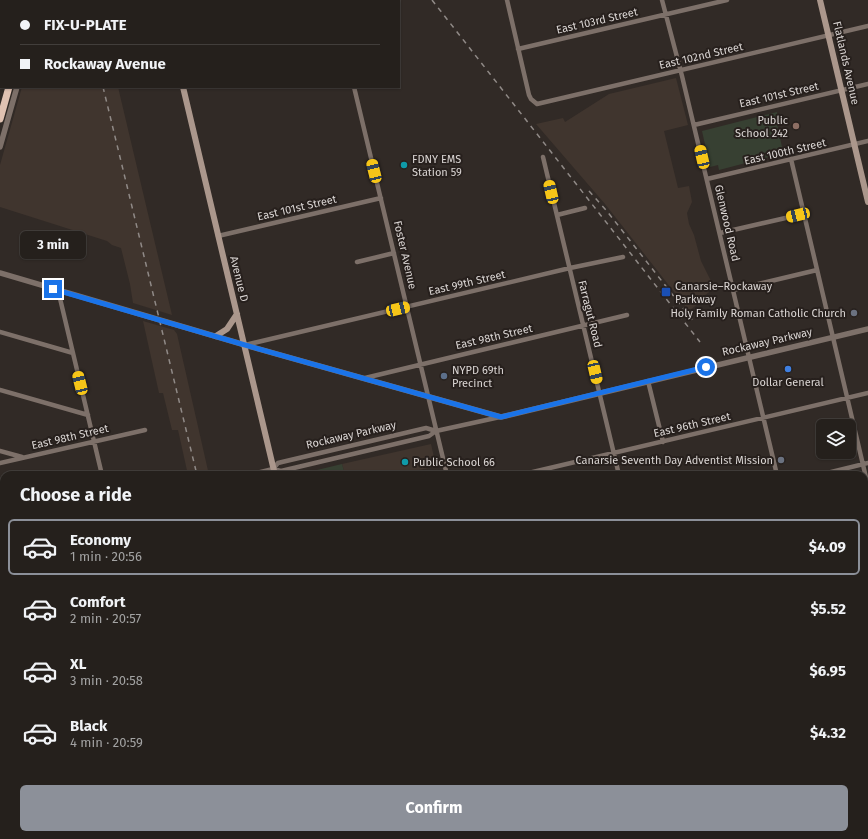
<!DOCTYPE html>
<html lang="en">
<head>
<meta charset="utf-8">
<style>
	body { margin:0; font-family:"Fira Sans",sans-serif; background:#312d29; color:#f1f3f6; height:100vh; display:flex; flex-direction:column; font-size:15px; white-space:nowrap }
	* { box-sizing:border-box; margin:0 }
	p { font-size:13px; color:#a3a3a3 }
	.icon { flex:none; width:22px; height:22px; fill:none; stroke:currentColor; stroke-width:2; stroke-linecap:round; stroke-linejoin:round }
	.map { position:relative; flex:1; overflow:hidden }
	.sheet { position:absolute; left:0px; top:471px; width:868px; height:368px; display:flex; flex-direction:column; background:#25201c; border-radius:12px 12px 0 0; box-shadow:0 1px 3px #0004,0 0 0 1px #423e3b }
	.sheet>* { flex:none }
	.top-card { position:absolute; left:0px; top:0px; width:400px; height:88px; box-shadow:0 1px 3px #0004,0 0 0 1px #423e3b; display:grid; align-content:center; height:88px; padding:0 20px; background:#25201c }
	.controls { position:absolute; left:816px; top:419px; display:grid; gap:8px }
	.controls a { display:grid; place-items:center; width:40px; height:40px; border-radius:6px; background:#25201c; box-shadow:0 1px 3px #0004,0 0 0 1px #423e3b; font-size:20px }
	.end { position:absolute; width:18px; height:18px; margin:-9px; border:5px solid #1a73e8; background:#fff; box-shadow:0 0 0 2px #fff }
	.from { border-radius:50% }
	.bubble { position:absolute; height:28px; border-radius:6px; background:#25201c; box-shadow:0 1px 3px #0004,0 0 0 1px #423e3b; font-size:13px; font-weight:700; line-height:28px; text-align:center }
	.car { position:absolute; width:12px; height:24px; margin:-12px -6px; border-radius:5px; box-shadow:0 0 3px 1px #0007; background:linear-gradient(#f5c518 24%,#345 0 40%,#f5c518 0 76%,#345 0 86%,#f5c518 0) }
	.top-card b { display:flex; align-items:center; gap:14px; height:38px; font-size:15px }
	.top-card b+b { border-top:1px solid #423e3b }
	.top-card i { width:10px; height:10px; background:#f1f3f6 }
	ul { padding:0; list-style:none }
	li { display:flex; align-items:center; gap:12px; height:56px; margin:0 8px 6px; padding:0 12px; border:2px solid transparent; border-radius:6px }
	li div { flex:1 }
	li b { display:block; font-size:15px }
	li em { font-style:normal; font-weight:700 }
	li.on { border-color:#8c9099 }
	li>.icon { width:36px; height:36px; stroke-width:1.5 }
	h2 { padding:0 20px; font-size:18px; line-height:48px }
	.primary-button { display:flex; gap:8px; margin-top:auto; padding:8px 20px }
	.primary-button a { flex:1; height:46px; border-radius:6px; background:#8c9099; color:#fff; font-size:16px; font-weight:700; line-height:46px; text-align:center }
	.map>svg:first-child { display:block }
	.built { fill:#40352e }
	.green { fill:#374032 }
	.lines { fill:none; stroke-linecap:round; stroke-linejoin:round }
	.minor { stroke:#7d7069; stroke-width:4.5 }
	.tertiary { stroke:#7d7069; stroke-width:5.5 }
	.secondary { stroke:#ab978c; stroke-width:6 }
	.trunk { stroke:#e0c2b2; stroke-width:7 }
	.rail { stroke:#908a87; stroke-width:1.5; stroke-dasharray:5 5; stroke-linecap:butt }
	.route { stroke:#1a73e8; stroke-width:5 }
	.education-dot { fill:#8d6e63; stroke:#27201d; stroke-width:1.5 }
	.culture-dot { fill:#0f9aa8; stroke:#27201d; stroke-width:1.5 }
	.transit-dot { fill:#1a4fb4; stroke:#27201d; stroke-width:1.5 }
	.worship-dot { fill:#6b7280; stroke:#27201d; stroke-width:1.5 }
	.shop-dot { fill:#3f7fe0; stroke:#27201d; stroke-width:1.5 }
	.service-dot { fill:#5c6f8a; stroke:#27201d; stroke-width:1.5 }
	.labels { text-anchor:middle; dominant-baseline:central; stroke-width:4; stroke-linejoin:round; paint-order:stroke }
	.street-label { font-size:11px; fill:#dad5d3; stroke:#27201d }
	.poi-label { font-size:11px; fill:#dad5d3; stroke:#27201d; text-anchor:start }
</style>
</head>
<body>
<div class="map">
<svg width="868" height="839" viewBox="0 0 868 839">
	<rect width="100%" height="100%" fill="#312a26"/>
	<path class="built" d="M676,78L688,125L664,131L678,188L689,186L692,202L687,213L689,224L694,235L701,261L711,281L713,289L704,296L705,298L689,311L605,204L536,124L563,118L565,122L609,94Z
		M22,87H118L172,315L133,303L130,284L121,248L112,245L107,241L0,207V165Z
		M143,321L174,330L177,334L209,475H188L178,430H172L163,393H159Z
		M431,444L436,466L415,471V475H345L342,464Z
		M267,835H293L294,839H268Z"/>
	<path class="green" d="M777,112L778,119H776L782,147L778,148L780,154L719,170L718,165L710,167L702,131Z
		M342,464L345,475H296Z
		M68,835H178L179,839H69Z"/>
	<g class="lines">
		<path class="minor" d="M332,0V1
			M507,0L529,95L531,99L537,104L868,26
			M662,0L682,76L777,475
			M228,1L232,0
			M0,37H1
			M518,49L727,0
			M354,87L447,475
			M694,125L868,84
			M543,157L619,475
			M791,159L868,486
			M707,179L868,141
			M557,215L585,208
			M720,233L803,214
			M218,236L381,198
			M357,262L394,253
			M58,290L102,475
			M733,290L817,270
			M0,332L73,353
			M245,345L570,268L623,257
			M365,378L627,315
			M648,381L663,442
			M0,390L88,415
			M0,451L22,457
			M0,463L145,430
			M273,469L278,463L282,462L426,428L436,431
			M248,475L273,469L281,471L429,436L436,431L500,417
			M520,475L868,393
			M819,475L868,463
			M864,522L868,521
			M864,579L868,578
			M0,598L4,597
			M864,650L868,649
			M0,669L4,668
			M864,690L868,689
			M0,726L4,725
			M0,784L4,783
			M864,818L868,817
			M187,835L188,839
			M472,835L473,839
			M618,835L619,839
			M704,835L705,839
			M860,835L861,839
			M8,839L25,835
			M251,839L265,836
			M774,839L790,835"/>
		<path class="tertiary" d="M22,0V1
			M0,3L1,8
			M0,54L1,50
			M0,147L17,87
			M0,273L245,345L501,417L868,329
			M0,531L4,530
			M0,537L4,536
			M0,677L4,694
			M37,835L38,839"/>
		<path class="secondary" d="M162,0V1
			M820,0L868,202
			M183,87L275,475
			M216,336L227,329L237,314
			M864,756L868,755
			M358,835L359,839
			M513,839L530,835"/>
		<path class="trunk" d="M6,0V1
			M15,0V1
			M0,81L1,78
			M0,119L9,87"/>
		<path class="rail" d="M81,0V1
			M432,0L700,342
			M103,87L197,475
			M589,191L606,210L694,322
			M282,835L283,839"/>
	</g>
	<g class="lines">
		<path class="route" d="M53,289L245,345L501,417L706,367"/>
	</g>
	<circle class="education-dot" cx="796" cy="126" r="4"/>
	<g class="culture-dot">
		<circle cx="404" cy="165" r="4"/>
		<circle cx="405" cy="462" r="4"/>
	</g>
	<rect class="transit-dot" x="661" y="287" width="10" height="10" rx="2"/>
	<g class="worship-dot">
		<circle cx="854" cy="313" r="4"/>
		<circle cx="781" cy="460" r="4"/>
	</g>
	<circle class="shop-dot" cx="788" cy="369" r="4"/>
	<circle class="service-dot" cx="444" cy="376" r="4"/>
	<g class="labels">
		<g class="street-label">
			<text transform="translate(597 21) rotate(-13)">East 103rd Street</text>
			<text transform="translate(701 56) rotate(-13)">East 102nd Street</text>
			<text transform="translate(846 63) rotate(77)">Flatlands Avenue</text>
			<text transform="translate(779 95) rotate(-13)">East 101st Street</text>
			<text transform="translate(785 152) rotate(-13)">East 100th Street</text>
			<text transform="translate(297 208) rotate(-13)">East 101st Street</text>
			<text transform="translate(727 223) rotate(77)">Glenwood Road</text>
			<text transform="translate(405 255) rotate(77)">Foster Avenue</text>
			<text transform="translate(239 279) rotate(76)">Avenue D</text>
			<text transform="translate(467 283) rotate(-13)">East 99th Street</text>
			<text transform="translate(590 314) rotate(76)">Farragut Road</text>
			<text transform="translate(494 337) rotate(-13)">East 98th Street</text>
			<text transform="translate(767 342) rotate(-13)">Rockaway Parkway</text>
			<text transform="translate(692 425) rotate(-13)">East 96th Street</text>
			<text transform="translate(351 435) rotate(-13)">Rockaway Parkway</text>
			<text transform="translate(70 437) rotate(-13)">East 98th Street</text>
		</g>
		<g class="poi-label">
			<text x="788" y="120" text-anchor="end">Public<tspan x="788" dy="13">School 242</tspan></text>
			<text x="412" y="159">FDNY EMS<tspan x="412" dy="13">Station 59</tspan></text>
			<text x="675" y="286">Canarsie–Rockaway<tspan x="675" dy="13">Parkway</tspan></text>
			<text x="846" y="313" text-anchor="end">Holy Family Roman Catholic Church</text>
			<text x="452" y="370">NYPD 69th<tspan x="452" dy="13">Precinct</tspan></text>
			<text x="788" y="382" text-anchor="middle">Dollar General</text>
			<text x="773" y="460" text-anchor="end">Canarsie Seventh Day Adventist Mission</text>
			<text x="413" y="462">Public School 66</text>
		</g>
	</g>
</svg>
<div class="controls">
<a><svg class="icon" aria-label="layers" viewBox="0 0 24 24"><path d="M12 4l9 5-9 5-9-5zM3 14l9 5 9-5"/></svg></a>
</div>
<i class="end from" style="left:706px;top:367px"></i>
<i class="end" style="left:53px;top:289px"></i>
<div class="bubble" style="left:20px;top:231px;width:66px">3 min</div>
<i class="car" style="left:702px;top:157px;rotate:347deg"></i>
<i class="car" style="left:374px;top:171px;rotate:346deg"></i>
<i class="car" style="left:551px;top:192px;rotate:347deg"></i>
<i class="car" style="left:798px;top:215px;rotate:257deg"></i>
<i class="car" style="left:398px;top:309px;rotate:77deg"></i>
<i class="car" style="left:595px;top:372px;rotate:167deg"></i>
<i class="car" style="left:80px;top:383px;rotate:346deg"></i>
<div class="top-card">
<b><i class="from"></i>FIX-U-PLATE</b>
<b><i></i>Rockaway Avenue</b>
</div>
<section class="sheet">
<h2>Choose a ride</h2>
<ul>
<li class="on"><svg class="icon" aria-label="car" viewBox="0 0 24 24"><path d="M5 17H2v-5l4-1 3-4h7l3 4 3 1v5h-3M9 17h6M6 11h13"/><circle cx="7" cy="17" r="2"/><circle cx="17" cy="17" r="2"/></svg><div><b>Economy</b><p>1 min · 20:56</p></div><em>$4.09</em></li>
<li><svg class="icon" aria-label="car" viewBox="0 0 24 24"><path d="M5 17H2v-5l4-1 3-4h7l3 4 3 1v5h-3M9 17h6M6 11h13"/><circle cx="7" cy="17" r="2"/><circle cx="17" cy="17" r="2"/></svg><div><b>Comfort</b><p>2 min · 20:57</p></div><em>$5.52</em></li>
<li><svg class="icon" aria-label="car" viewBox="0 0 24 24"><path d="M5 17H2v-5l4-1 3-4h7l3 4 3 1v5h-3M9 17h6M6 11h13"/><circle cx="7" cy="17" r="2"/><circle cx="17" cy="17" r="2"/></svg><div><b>XL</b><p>3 min · 20:58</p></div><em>$6.95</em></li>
<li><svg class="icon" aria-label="car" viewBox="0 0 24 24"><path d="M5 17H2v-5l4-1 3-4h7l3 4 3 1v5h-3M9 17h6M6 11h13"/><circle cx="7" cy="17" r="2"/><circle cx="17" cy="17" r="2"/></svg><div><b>Black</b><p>4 min · 20:59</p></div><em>$4.32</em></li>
</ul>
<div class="primary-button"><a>Confirm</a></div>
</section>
</div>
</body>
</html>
